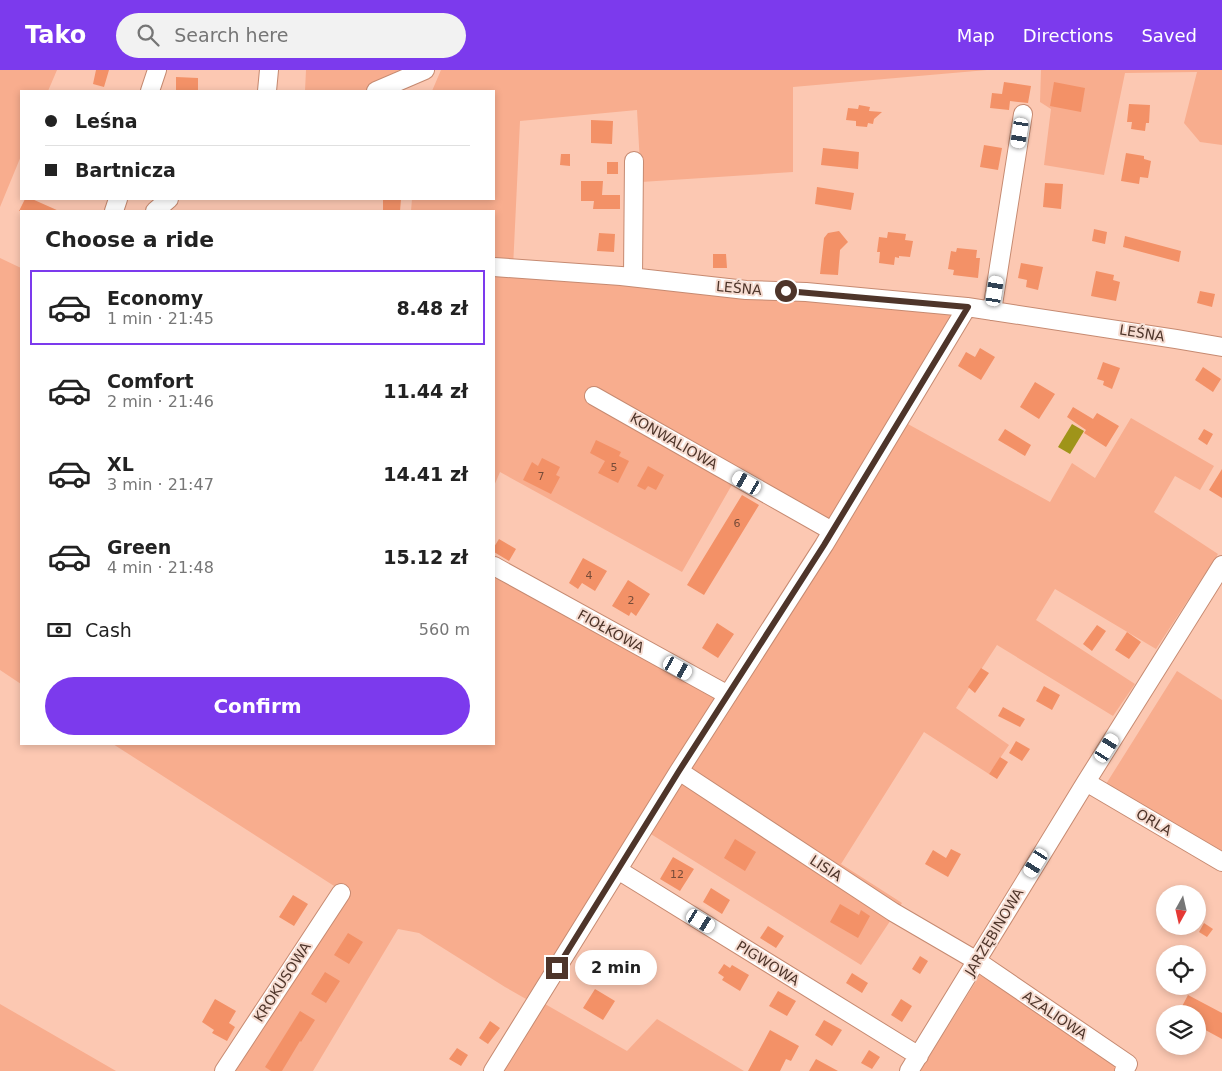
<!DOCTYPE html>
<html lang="en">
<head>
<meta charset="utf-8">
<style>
	body { margin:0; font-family:"DejaVu Sans",sans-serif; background:#f2f2f2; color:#222; height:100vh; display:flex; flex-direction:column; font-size:19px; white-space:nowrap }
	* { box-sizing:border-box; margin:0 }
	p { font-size:16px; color:#767676 }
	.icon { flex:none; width:28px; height:28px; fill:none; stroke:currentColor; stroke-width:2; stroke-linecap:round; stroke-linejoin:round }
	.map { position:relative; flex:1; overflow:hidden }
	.sheet { position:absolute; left:20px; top:140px; width:475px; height:535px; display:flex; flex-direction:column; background:#fff; border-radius:0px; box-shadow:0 2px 8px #0003 }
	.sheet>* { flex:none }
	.top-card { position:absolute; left:20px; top:20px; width:475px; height:110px; border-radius:0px; box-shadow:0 2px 8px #0003; display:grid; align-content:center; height:110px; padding:0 25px; background:#fff }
	.needle { width:32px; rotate:188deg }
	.fabs { position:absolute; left:1156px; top:815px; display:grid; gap:10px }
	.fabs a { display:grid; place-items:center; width:50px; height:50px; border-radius:50%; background:#fff; box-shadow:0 2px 8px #0003; font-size:25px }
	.end { position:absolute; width:22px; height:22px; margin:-11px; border:6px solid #4e352a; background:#fff; box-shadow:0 0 0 2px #fff }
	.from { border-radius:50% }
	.bubble { position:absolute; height:35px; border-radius:18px; background:#fff; box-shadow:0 2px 8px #0003; font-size:16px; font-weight:700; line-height:35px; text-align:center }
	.car { position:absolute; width:15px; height:30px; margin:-15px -8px; border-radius:6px; box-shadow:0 0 4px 1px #0007; background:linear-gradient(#fff 24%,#345 0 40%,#fff 0 76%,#345 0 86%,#fff 0) }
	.top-card b { display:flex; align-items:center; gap:18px; height:48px; font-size:19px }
	.top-card b+b { border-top:1px solid #e0e0e0 }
	.top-card i { width:12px; height:12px; background:#222 }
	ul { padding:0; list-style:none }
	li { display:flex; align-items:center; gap:15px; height:75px; margin:0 10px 8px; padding:0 15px; border:2px solid transparent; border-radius:0px }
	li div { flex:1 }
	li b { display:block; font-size:19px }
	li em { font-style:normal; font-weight:700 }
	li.current { border-color:#7c3aed }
	li>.icon { width:45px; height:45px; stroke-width:1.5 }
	h2 { padding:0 25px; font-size:22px; line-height:60px }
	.pay { display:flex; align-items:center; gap:12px; height:55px; padding:0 25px; font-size:19px }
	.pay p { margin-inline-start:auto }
	.button { display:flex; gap:10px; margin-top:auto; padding:10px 25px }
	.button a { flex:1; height:58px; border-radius:30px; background:#7c3aed; color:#fff; font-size:20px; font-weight:700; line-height:58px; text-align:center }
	header { display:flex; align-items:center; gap:30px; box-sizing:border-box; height:70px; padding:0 25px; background:#7c3aed; color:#fff }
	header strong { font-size:24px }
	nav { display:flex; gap:28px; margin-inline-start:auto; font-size:18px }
	.search { width:350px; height:45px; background:#f2f2f2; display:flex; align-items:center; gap:12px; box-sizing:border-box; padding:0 18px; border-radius:28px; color:#767676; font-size:19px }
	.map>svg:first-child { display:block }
	.green { fill:#f8ad8e }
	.water { fill:#9f9419 }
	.building { fill:#f39167 }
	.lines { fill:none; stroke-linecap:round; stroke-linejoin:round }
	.minor-casing { stroke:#c68a71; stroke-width:20 }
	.minor { stroke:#fff; stroke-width:18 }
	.route { stroke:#4e352a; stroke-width:6 }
	.labels { text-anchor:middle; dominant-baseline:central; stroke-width:4; stroke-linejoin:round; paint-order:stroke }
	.number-label { font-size:11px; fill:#774c39 }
	.street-label { font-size:14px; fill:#4e352a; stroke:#f6dcd1 }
</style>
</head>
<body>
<header>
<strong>Tako</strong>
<div class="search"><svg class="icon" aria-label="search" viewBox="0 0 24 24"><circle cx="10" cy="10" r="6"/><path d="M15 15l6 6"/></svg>Search here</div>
<nav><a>Map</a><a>Directions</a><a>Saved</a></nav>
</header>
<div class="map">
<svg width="1222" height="1001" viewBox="0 0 1222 1001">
	<rect width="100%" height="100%" fill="#fcc8b2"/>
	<path class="green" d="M0,0H57L48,21H21V86L0,137Z
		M306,0H425L376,21H305Z
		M441,0H987L793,17V102L641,112L637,40L520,51L513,198L967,237L832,461L741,399L682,502L500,402L494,416V141H411L412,129H494V21H432Z
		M1041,0H1222V75L1200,72L1184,53L1197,2L1125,3L1104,105L1044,95L1051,39L1040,32Z
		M0,188L21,198V614L0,600Z
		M1131,348L1214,396L1200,420L1175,406L1154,442L1218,484L1156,579L1055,519L1036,550L1135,614L1113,646L997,575L956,638L1009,675L989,704L924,662L841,794L902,833L861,895L646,761L906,353L1050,432L1072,393L1095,408Z
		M494,496L728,625L526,929L505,917L419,863L398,859L313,1001H232L345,823L113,674H494Z
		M1177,601L1222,630V781L1106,714Z
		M980,905L1120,992L1114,1001H920Z
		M0,934L116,1001H0Z
		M545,934L627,981L657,949L744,1001H503Z"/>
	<path class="water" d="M1072,354L1084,361L1070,384L1058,377Z"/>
	<path class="building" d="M96,0H109L104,17L93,14Z
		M176,7L198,8V21H176Z
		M1004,12L1031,16L1028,33L1010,31L1009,40L990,38L992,23L1002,24Z
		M1054,12L1085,18L1081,42L1050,36Z
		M1129,34L1150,35L1149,53H1146L1145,61L1131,59L1132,52H1127Z
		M859,35L870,37L869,41L882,42L874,49L873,54L868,53L867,57L856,56V51L846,50L848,38L858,39Z
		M591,50L613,51L612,74L591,73Z
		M984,75L1002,78L998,100L980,97Z
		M823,78L859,82L858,99L821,95Z
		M1126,83L1144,86V89L1151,91L1148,108L1140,107L1139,114L1121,111Z
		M561,84H570V96L560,95Z
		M607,92H618V104H607Z
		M581,111H603L602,125H620V139H593L594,131H581Z
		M1045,113L1063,114L1061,139L1043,137Z
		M817,117L854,123L851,140L815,134Z
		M25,129H32L59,141H19Z
		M383,129H401L400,141H383Z
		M1094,159L1107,162L1105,174L1092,171Z
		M839,161L848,172L840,180L838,205L820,204L824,168L828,163Z
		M888,162L906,164L905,170L913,171L910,187L899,186V188L895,187L894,195L879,193L880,182H877L879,167L887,168Z
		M599,163L615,164L614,182L597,181Z
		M1125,166L1181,181L1179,192L1123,177Z
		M957,178L977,180L976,188H980L978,208L953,205L954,200L948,199L951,181L956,182Z
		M713,184H726L727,198H713Z
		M1021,193L1043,197L1038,220L1026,217L1027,210L1018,208Z
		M1096,201L1114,205L1113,210L1120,212L1116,231L1091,226Z
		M1200,221L1215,224L1212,237L1197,233Z
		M980,278L995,287L981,310L958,296L966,282L975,287Z
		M1103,292L1120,298L1112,319L1103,315L1104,311L1097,309Z
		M1203,297L1221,309L1213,322L1195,310Z
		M1035,312L1055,324L1039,349L1020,337Z
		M1073,337L1093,349L1097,343L1119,356L1106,377L1084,363L1086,360L1067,347Z
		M1005,359L1031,375L1025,386L998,370Z
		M1204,359L1213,364L1207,375L1198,369Z
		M596,370L621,382L619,386L629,391L618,413L598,403L605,391L590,383Z
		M542,388L560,397L556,405L560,407L551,424L523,410L532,392L538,396Z
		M648,396L664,405L656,420L648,416L645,420L637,416Z
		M1222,399V428L1209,420Z
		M742,425L759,435L704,525L687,515Z
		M499,469L516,479L509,491L494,482V477Z
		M583,488L607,501L595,521L582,513L578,519L569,513Z
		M628,510L650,524L636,546L631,542L629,546L612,536Z
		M717,553L734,564L718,588L702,578Z
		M1097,555L1106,561L1092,581L1083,574Z
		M1127,562L1141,572L1129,589L1115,580Z
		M981,598L989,603L975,623L968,617Z
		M1044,616L1060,625L1052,640L1036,631Z
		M1003,637L1025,649L1020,657L998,646Z
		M1016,671L1030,679L1022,691L1009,683Z
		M1000,687L1008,692L997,709L989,704Z
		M735,769L756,782L745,801L724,788Z
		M951,779L961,784L948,807L925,794L933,780L946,788Z
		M673,787L694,799L680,821L660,809Z
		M711,818L730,830L722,844L703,832Z
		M293,825L308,834L294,856L279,847Z
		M840,834L859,845L861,840L870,846L858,868L830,852Z
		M1204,853L1213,859L1207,867L1199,862Z
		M768,856L784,866L776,878L760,868Z
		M348,863L363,872L349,894L334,885Z
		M920,886L928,891L920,904L912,899Z
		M724,894L730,898L732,895L749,905L740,921L722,910L724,907L718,903Z
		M325,902L340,911L326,933L311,924Z
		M852,903L868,913L862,923L846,913Z
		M595,919L615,931L603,950L583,938Z
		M778,921L796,931L787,946L769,936Z
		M1188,925L1222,943V969L1198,956V944H1178Z
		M215,929L236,941L229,953L235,957L227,971L212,963L214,960L202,952Z
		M901,929L912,936L902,952L891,945Z
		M300,941L315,950L301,972L300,971L282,1001H271L265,997Z
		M824,950L842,960L832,976L815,965Z
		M490,951L500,958L488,974L479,968Z
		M770,960L799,976L791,991L786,989L780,1001H748Z
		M457,978L468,985L461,996L449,989Z
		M869,980L880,987L872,999L861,993Z
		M816,989L838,1001H809Z"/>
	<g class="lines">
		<defs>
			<path id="minor" d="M150,21L157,0
				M267,21L269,0
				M376,21L425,0
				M114,141L118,129
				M155,141L169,129
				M494,197L621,206L746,220L806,222L967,237L1176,269L1222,277
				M633,207L634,91
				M992,241L1023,44
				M594,326L832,461
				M494,496L728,625
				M679,701L893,842L977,891L1128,994L1124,1001
				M1086,712L1222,792
				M618,800L919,986
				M224,1001L341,823
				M493,1001L679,701L824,475L967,237
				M909,1001L1086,712L1222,495"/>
		</defs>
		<use href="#minor" class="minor-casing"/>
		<use href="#minor" class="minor"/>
	</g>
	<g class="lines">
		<path class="route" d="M557,898L679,701L824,475L968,237L786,221"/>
	</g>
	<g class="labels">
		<g class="number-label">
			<text x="614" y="397">5</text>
			<text x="541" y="406">7</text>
			<text x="737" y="453">6</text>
			<text x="589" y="505">4</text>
			<text x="631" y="530">2</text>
			<text x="677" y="804">12</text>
		</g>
		<g class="street-label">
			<text transform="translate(739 218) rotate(5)">LEŚNA</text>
			<text transform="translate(1142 263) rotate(9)">LEŚNA</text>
			<text transform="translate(674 371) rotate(30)">KONWALIOWA</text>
			<text transform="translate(611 561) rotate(29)">FIOŁKOWA</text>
			<text transform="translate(1154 752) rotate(31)">ORLA</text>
			<text transform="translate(826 798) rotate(33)">LISIA</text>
			<text transform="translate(994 862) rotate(-59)">JARZĘBINOWA</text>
			<text transform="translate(768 893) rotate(32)">PIGWOWA</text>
			<text transform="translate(282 912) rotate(-57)">KROKUSOWA</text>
			<text transform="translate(1055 945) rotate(34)">AZALIOWA</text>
		</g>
	</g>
</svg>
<div class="fabs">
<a><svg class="needle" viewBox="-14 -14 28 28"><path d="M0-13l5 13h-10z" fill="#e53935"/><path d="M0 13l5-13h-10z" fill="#767676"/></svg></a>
<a><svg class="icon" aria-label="locate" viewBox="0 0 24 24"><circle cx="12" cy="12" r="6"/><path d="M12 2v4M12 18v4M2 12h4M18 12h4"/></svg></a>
<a><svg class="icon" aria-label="layers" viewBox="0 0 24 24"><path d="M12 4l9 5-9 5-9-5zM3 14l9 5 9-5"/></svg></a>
</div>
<i class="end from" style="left:786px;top:221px"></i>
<i class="end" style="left:557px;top:898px"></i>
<div class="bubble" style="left:575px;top:880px;width:82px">2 min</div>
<i class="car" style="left:1020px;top:63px;rotate:189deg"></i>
<i class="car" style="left:995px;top:221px;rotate:9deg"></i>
<i class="car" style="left:747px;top:413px;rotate:300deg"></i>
<i class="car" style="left:678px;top:598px;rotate:119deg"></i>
<i class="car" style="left:1107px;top:678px;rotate:32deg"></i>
<i class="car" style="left:1036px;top:793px;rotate:212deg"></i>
<i class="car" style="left:701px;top:851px;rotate:121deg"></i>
<div class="top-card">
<b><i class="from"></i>Leśna</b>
<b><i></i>Bartnicza</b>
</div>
<section class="sheet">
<h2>Choose a ride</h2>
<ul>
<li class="current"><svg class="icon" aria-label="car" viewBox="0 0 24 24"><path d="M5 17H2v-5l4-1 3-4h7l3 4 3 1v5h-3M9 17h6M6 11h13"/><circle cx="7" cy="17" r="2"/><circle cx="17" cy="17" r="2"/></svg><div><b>Economy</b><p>1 min · 21:45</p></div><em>8.48 zł</em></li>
<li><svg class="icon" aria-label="car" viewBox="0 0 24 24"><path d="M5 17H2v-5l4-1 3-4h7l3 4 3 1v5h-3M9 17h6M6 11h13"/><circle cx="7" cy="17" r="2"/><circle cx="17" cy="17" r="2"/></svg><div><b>Comfort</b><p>2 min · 21:46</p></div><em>11.44 zł</em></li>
<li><svg class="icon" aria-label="car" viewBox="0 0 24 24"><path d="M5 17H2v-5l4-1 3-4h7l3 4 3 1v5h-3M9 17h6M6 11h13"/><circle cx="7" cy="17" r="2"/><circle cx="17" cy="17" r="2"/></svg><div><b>XL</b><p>3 min · 21:47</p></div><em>14.41 zł</em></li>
<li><svg class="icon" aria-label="car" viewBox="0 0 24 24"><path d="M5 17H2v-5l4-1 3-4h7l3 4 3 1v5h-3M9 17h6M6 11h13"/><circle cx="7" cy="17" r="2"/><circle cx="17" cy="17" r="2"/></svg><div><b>Green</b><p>4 min · 21:48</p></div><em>15.12 zł</em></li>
</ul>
<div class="pay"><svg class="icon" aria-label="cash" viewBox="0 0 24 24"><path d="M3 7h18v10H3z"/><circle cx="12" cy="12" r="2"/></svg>Cash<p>560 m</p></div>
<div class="button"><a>Confirm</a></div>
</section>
</div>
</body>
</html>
